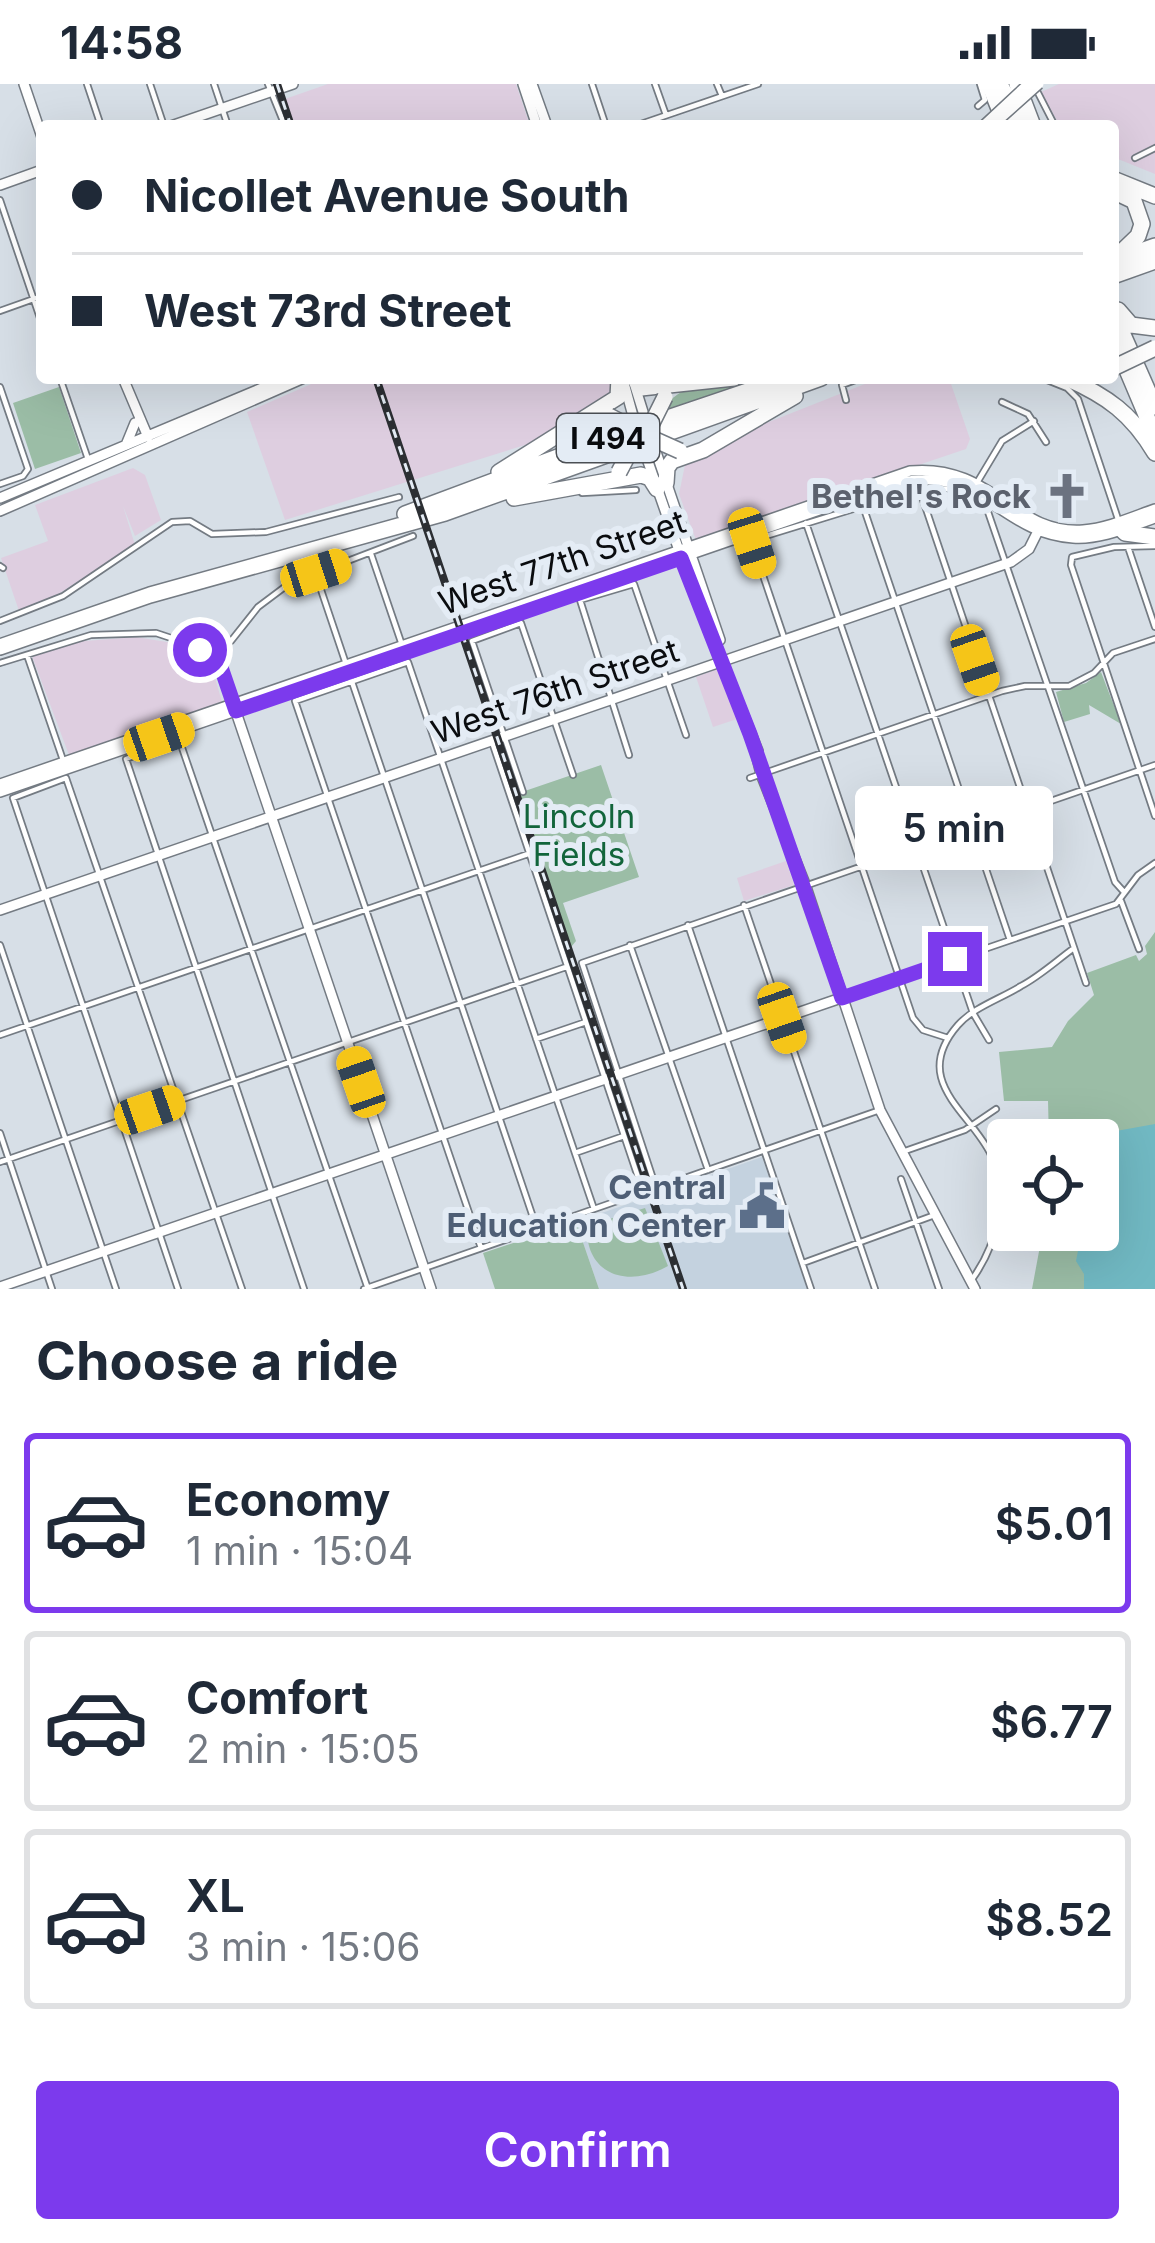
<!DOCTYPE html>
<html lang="en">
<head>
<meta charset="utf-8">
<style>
	body { margin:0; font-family:Inter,sans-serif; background:#f6f6f7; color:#1f2937; height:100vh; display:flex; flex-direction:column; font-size:45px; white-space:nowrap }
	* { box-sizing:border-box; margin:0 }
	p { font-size:39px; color:#747a83 }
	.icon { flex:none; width:66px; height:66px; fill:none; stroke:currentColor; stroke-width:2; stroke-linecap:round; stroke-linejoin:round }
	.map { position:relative; height:1205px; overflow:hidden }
	.details { display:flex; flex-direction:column; background:#fff; flex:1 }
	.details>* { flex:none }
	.hud { position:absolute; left:36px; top:36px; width:1083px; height:264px; border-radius:12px; box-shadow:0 12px 48px #0002; display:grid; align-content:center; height:264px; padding:0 36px; background:#fff }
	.buttons { position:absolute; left:987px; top:1035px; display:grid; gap:24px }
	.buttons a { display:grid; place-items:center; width:132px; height:132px; border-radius:12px; background:#fff; box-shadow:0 12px 48px #0002; font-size:60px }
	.end { position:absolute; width:54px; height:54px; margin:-27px; border:15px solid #7c3aed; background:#fff; box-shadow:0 0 0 6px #fff }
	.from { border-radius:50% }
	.bubble { position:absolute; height:84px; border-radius:12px; background:#fff; box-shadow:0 12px 48px #0002; font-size:39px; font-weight:600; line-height:84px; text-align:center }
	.car { position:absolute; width:36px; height:72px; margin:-36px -18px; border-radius:15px; box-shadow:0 0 9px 3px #0007; background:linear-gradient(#f5c518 24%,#345 0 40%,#f5c518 0 76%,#345 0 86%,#f5c518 0) }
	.hud b { display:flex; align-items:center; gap:42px; height:114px; font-size:45px }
	.hud b+b { border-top:3px solid #e0e1e3 }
	.hud i { width:30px; height:30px; background:#1f2937 }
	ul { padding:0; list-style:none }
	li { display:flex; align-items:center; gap:36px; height:180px; margin:0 24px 18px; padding:0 12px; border:6px solid #e0e1e3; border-radius:12px }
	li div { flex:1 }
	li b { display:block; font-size:45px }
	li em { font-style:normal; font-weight:600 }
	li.active { border-color:#7c3aed }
	li>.icon { width:108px; height:108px; stroke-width:1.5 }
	h2 { padding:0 36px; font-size:54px; line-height:144px }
	.button { display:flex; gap:24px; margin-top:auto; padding:24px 36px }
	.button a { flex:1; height:138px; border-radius:12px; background:#7c3aed; color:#fff; font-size:48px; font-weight:600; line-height:138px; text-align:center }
	.status { display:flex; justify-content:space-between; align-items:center; height:84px; padding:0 60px; background:#fff; direction:ltr }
	.status svg { height:33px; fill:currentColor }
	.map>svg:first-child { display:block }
	.commercial { fill:#decee0 }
	.built { fill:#c4d2df }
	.green { fill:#9bbda6 }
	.water { fill:#71b9c3 }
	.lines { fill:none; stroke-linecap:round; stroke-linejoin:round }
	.street-casing { stroke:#747b83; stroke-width:8 }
	.secondary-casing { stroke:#747b83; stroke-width:12 }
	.highway-casing { stroke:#747b83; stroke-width:18 }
	.street { stroke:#fff; stroke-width:4.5 }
	.secondary { stroke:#fff; stroke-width:9 }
	.highway { stroke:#fff; stroke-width:15 }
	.rail-casing { stroke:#2c2f33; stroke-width:8 }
	.rail { stroke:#e4ecf5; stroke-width:3; stroke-dasharray:9; stroke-linecap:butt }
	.secondary-bridge-casing { stroke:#747b83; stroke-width:12; stroke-linecap:butt }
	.highway-bridge-casing { stroke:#747b83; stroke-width:18; stroke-linecap:butt }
	.secondary-bridge { stroke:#fff; stroke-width:9 }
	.highway-bridge { stroke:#fff; stroke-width:15 }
	.route { stroke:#7c3aed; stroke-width:15 }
	.labels { text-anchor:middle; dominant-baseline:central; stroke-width:12; stroke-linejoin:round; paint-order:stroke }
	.shield { fill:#e4ecf5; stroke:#4b4f54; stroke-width:3 }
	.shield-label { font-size:30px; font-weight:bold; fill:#0a0c0f }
	.worship-label { font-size:33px; font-weight:bold; fill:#5b616d; stroke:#e4ecf5; text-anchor:end }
	.street-label { font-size:33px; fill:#0a0c0f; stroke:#e4ecf5 }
	.park-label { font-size:33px; fill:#12653b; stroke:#e4ecf5 }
	.service-label { font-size:33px; font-weight:bold; fill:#4e5e75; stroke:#e4ecf5; text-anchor:end }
</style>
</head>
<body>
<div class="status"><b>14:58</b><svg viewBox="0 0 49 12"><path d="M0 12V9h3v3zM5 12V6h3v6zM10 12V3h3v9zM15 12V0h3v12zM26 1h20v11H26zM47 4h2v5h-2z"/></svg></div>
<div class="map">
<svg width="1155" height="1205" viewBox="0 0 1155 1205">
	<rect width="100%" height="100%" fill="#d7dfe7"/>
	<path class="commercial" d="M328,0H516L530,42H294L285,15Z
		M1059,0H1155V90L1113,73V42H1060L1041,8Z
		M325,294H609L612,303L609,312L538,357L285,436L247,328Z
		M880,294H949L970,355L966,365L696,456L679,410L686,376L749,346Z
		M133,384L145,391L161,436L135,452L123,422L135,461L52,514L19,527L1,474L48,457L35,421Z
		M136,553L173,559L196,571L208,570L222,618L69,671L32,572L72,558Z
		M717,585L737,635L713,643L696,593Z
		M786,777L794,801L744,817L737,794Z"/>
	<path class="built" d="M762,1073L807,1205H599L576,1138Z"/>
	<path class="green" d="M755,294H774L660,330C681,294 716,299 755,294Z
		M59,303L81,369L35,385L13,319Z
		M1101,588L1121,640L1089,621L1090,630L1064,638L1056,608L1086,599Z
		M601,681L639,793L563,819L576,857L571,863L519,709Z
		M1155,848V1205H1032L1043,1146H1098V1056H1049L1048,1017H1004L999,968L1052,963L1068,937L1094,911L1087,889L1136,871L1139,877L1147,870L1145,862Z
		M645,1124L668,1182C628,1205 585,1191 587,1142Z
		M576,1138L599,1205H495L483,1169Z"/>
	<path class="water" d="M1155,1040V1205H1084V1190L1076,1177L1082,1146H1098L1095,1056L1105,1049Z"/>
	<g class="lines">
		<defs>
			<path id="street" d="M87,0L101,42
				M150,0L164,42
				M214,0L228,42
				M268,0L285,42
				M592,0L606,42
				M655,0L666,31
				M717,0L722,12
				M1036,5L1055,42
				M978,22L985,16L980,0
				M635,42L758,0
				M1135,74L1155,64
				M0,116L42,240
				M0,227L42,212
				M60,294L89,378
				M1042,294L1067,304L1078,315L1118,435
				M0,303L28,385L23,392L0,400
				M846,316L842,301L861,294
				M1002,318L1028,330L1046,358
				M975,402L1002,357L1034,337
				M582,409L636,406
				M806,439L973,929L989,956
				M1155,462L1114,463L1072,473L1071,481L1155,732
				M1128,463L1155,543
				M371,470L402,561
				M0,482L3,484
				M316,491L347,583
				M0,537L63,512L172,438L190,437L212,450L266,448L399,413
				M27,571L64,679
				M0,579L91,551L156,549L207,566L231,557L258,523L290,499L413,452
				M351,595L537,1145
				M629,671L580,516L634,500L686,651
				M750,694L1002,607L1025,602H1069L1094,589L1113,569L1155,555
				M523,708L472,557L521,539L573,691
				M1121,817L1139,865
				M744,821L875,1205
				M688,841L811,1205
				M0,861L116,1205
				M630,861L708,1086
				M1086,899L923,416L929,404L952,405L987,425L1115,798L1124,808
				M841,914L1116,820L1138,791L1155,779
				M0,951L528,770
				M948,954L923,946L913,934L752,459L756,455L863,422L1010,856
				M536,955L586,938
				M880,1026L656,1104L582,879L1155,681
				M0,1049L52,1205
				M905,1067L965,1046L996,1025
				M575,1069L624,1052
				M0,1078L566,883
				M901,1095L939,1205
				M481,1164L295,617L408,578L594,1125
				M803,1179L932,1132
				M973,1194C997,1160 1010,1110 991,1071C971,1028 909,997 958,941C974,923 1000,915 1021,902C1040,892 1056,877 1074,864
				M178,1205L13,714L66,694L242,1205
				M304,1205L126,675L179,655L368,1205
				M364,1205L643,1108L493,661"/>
			<path id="secondary" d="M24,0L42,53
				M523,0L537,42
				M532,0L547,42
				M171,42L293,0
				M0,101L42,86
				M123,294L148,353
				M624,299L633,332
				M634,299L644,331
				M126,361L135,339
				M656,368L720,556
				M645,369L690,498L758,667
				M0,414L286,294
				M0,427L304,294
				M214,563L431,1205
				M755,665L761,690L805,800L880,1026L975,1205
				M0,700L910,387C992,379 1014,451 1083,446C1108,444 1132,433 1155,425
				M0,708L898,399C982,380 999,449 1073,454C1101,456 1129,443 1155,434
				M0,826L1011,478L1029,465L1040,443
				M0,1203L841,914"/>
			<path id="highway" d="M989,0L1006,42
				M1000,0L1021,42
				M1017,0L1033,42
				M1113,95L1155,112
				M1113,107L1134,117L1142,140L1138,152L1113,176
				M1118,175L1155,162
				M1113,192L1155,177
				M1118,226L1131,241L1155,244
				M1113,228L1155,323
				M1113,253L1155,352
				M634,294L641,304L734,294
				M1066,294C1107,312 1132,330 1155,369
				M499,388L618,313L619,294
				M666,399L667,384L672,377L703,366L795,312
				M514,414L641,391L650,394L657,405
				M405,430L614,352L786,294
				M1121,445L1125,449L1155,453
				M0,563L150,511L445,429L821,294"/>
		</defs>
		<use href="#street" class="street-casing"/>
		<use href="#secondary" class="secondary-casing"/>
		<use href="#highway" class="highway-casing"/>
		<use href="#street" class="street"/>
		<use href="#secondary" class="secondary"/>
		<use href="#highway" class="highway"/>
		<defs>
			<path id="rail" d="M277,0L291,42
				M376,294L683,1205"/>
		</defs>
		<use href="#rail" class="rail-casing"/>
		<use href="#rail" class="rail"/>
		<defs>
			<path id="secondary-bridge" d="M983,42L1028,0
				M992,42L1039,0
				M639,350L645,369"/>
			<path id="highway-bridge" d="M1113,284L1155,264
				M609,332L638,347
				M649,345L665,313
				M651,354L680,367
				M619,388L639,350"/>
		</defs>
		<use href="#secondary-bridge" class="secondary-bridge-casing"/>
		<use href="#highway-bridge" class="highway-bridge-casing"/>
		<use href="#secondary-bridge" class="secondary-bridge"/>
		<use href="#highway-bridge" class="highway-bridge"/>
	</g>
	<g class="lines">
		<path class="route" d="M200,566L214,563L236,627L681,474L750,650L842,914L955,875"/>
	</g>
	<defs>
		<symbol id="church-bare" viewBox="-9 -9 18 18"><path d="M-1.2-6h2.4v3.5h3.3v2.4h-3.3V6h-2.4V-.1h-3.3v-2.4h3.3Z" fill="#6b7280" stroke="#e4ecf5" stroke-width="2.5" paint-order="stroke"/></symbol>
		<symbol id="civic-bare" viewBox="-9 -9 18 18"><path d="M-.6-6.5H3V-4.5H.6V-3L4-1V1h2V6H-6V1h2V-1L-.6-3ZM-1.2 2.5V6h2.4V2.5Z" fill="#5c6f8a" stroke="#e4ecf5" stroke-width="2.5" paint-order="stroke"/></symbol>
	</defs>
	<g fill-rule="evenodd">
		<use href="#church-bare" x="1034" y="379" width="66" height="66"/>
		<use href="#civic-bare" x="729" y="1089" width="66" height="66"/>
	</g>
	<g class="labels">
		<rect class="shield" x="557" y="330" width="102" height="48" rx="9"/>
		<g class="shield-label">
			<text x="608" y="354">I 494</text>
		</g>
		<g class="worship-label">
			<text x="1031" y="412">Bethel's Rock</text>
		</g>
		<g class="street-label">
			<text transform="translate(562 478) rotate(-19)">West 77th Street</text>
			<text transform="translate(555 607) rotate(-19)">West 76th Street</text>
		</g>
		<g class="park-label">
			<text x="579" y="732">Lincoln<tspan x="579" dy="38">Fields</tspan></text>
		</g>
		<g class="service-label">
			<text x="726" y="1103">Central<tspan x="726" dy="38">Education Center</tspan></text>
		</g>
	</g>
</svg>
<div class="buttons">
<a><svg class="icon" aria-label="locate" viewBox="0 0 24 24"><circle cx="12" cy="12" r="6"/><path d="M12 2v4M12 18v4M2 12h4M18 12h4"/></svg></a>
</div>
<i class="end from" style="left:200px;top:566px"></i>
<i class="end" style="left:955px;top:875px"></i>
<div class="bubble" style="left:855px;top:702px;width:198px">5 min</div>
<i class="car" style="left:752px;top:459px;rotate:162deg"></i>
<i class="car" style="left:316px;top:489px;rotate:72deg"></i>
<i class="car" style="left:975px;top:576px;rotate:161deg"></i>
<i class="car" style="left:159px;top:653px;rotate:71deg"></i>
<i class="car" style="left:782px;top:934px;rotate:161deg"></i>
<i class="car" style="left:361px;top:998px;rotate:341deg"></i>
<i class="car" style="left:150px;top:1026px;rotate:71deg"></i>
<div class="hud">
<b><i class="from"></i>Nicollet Avenue South</b>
<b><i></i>West 73rd Street</b>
</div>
</div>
<section class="details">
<h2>Choose a ride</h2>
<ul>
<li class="active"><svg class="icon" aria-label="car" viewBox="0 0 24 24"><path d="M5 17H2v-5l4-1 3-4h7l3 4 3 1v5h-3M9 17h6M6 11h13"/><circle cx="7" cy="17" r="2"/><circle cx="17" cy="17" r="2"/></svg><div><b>Economy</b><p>1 min · 15:04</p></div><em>$5.01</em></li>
<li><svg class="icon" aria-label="car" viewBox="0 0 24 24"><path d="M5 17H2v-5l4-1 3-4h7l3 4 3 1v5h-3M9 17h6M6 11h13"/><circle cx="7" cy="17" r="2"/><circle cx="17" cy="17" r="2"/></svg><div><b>Comfort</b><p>2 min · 15:05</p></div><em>$6.77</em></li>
<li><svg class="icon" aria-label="car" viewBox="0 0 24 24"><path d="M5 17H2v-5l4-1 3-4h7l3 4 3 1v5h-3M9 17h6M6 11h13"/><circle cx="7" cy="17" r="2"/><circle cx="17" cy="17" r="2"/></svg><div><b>XL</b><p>3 min · 15:06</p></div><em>$8.52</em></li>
</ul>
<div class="button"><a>Confirm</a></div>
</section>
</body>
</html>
